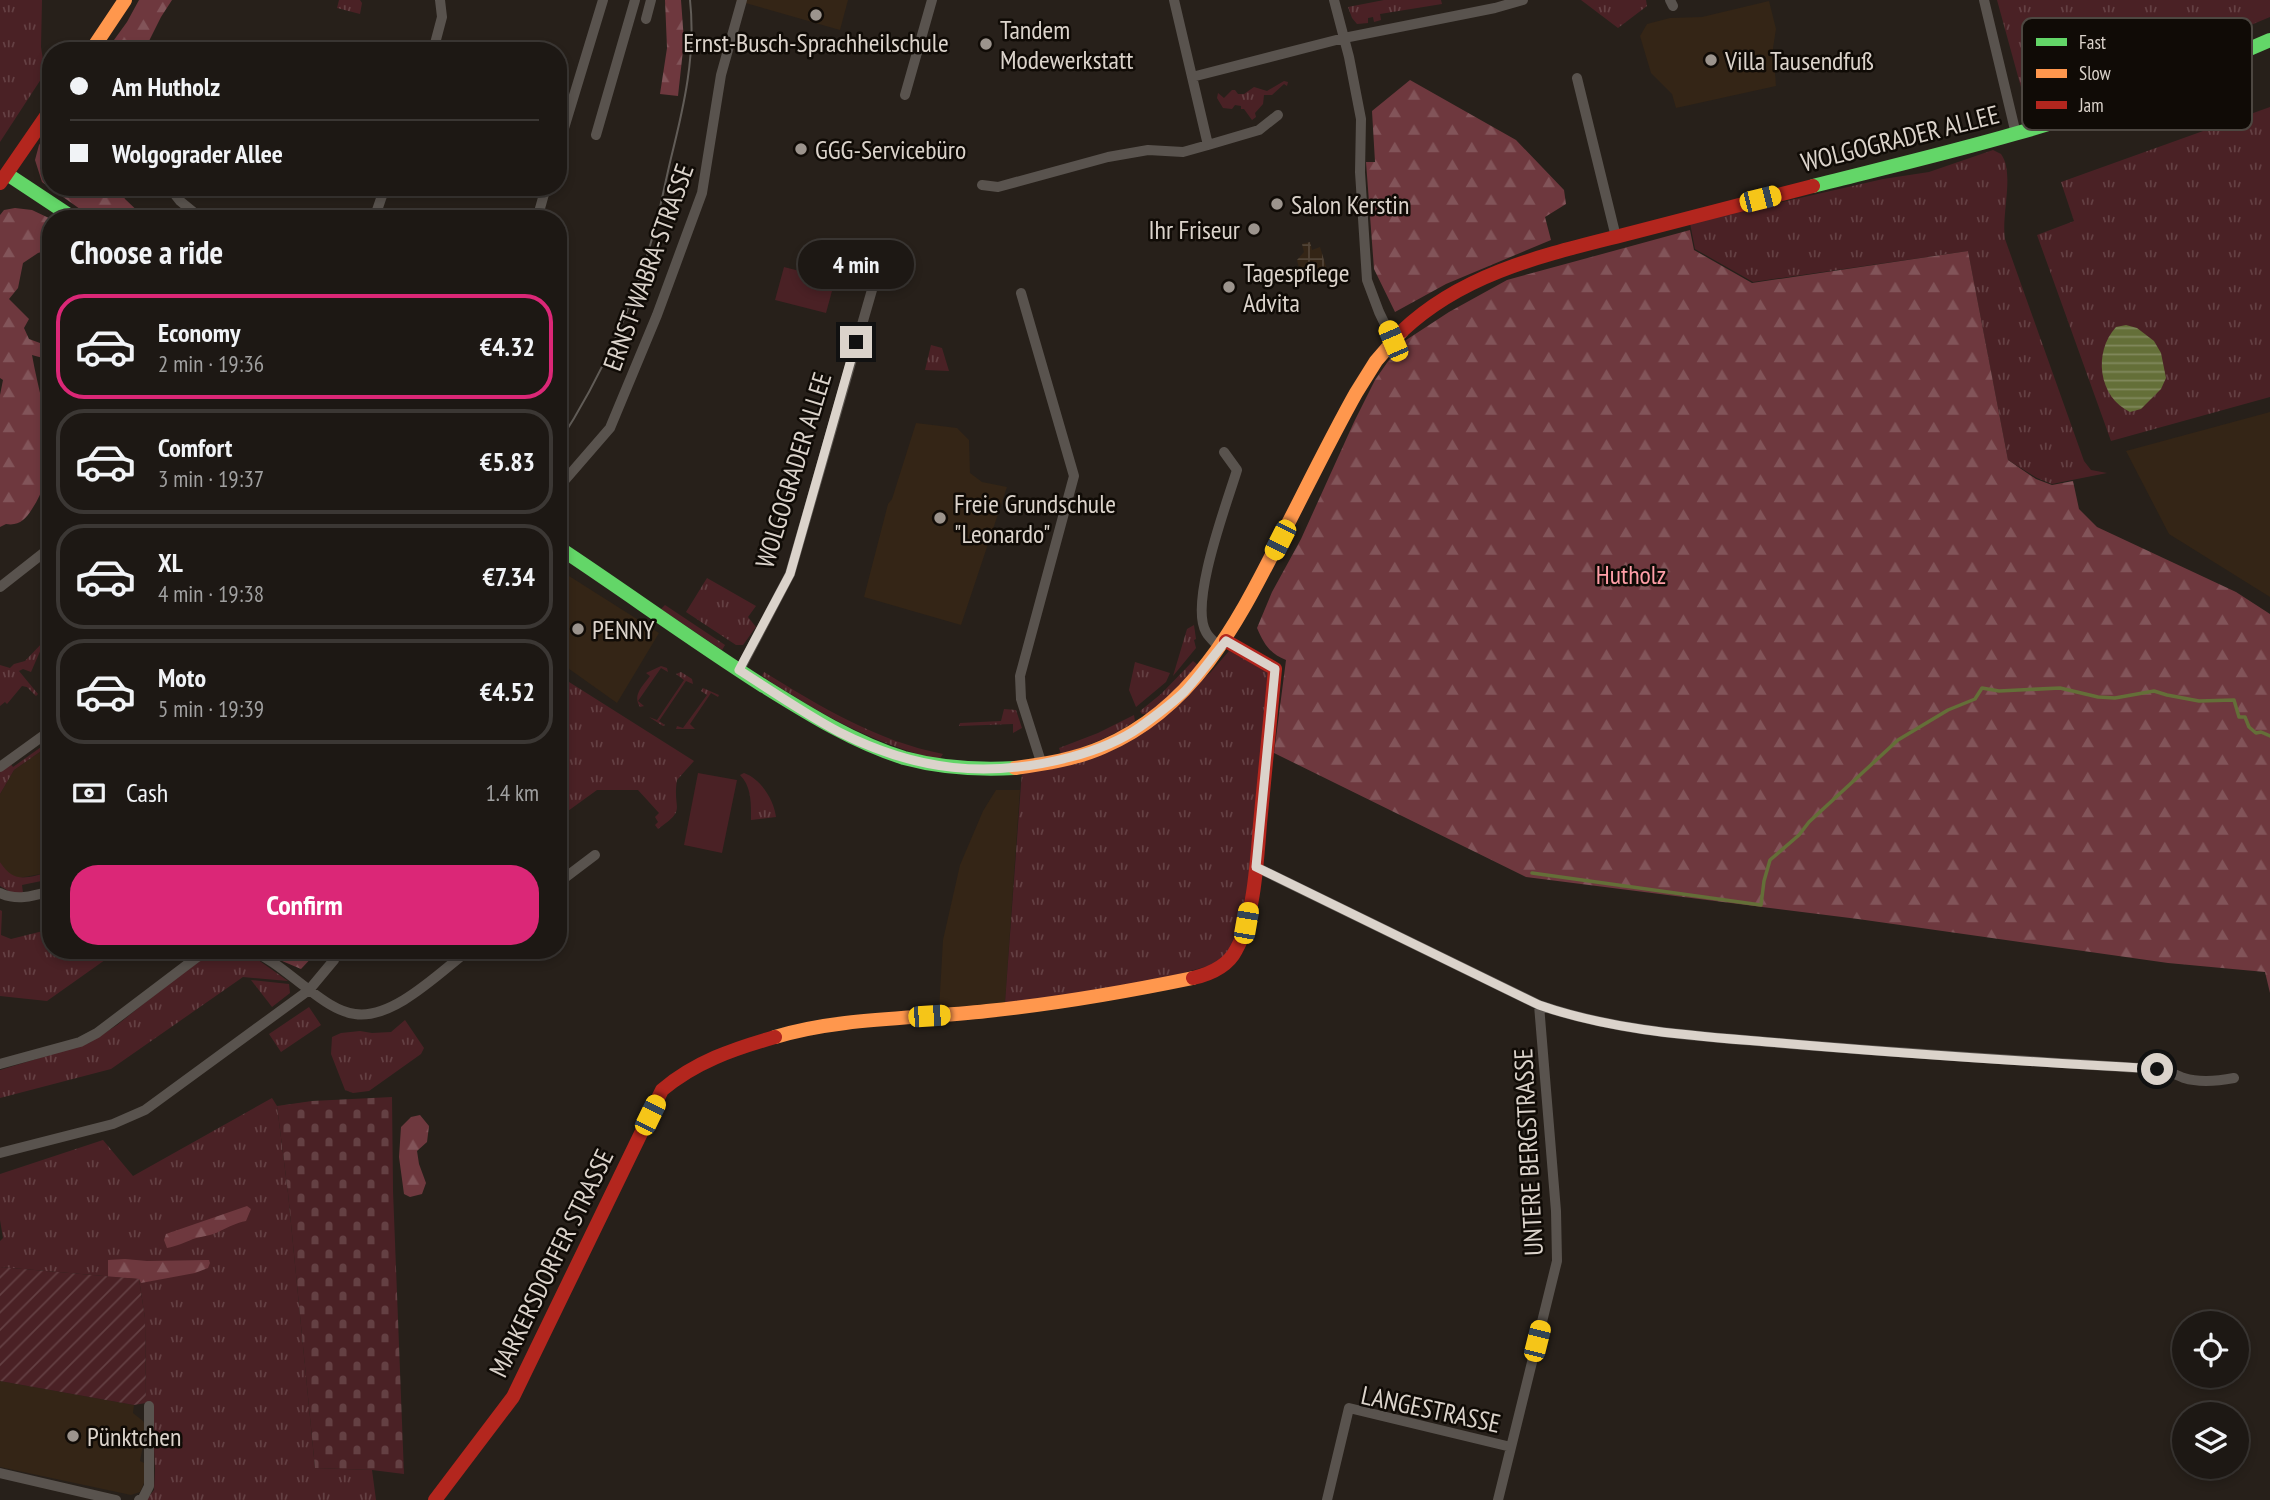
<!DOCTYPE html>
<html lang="en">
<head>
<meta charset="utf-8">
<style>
	body { margin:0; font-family:"PT Sans Narrow",sans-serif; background:#25211d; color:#f1f3f6; height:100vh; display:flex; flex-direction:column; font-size:26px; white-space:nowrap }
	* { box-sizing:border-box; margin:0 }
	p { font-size:23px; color:#a0a0a0 }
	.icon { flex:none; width:38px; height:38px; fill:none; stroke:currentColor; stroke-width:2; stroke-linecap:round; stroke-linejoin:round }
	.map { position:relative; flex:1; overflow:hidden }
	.sheet { position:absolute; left:42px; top:210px; width:525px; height:749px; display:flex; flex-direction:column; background:#1d1814; border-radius:28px; box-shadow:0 4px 10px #0003,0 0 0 2px #3b3734 }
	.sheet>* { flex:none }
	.hud { position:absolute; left:42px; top:42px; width:525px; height:154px; border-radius:28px; box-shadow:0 4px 10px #0003,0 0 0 2px #3b3734; display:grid; align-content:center; height:154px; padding:0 28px; background:#1d1814 }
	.controls { position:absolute; left:2172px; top:1311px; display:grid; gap:14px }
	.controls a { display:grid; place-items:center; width:77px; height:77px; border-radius:50%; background:#1d1814; box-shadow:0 4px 10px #0003,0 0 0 2px #3b3734; font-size:35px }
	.end { position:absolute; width:32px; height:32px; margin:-16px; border:9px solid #dbd3cb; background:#111; box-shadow:0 0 0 4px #111 }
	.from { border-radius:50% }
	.bubble { position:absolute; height:49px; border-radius:24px; background:#1d1814; box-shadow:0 4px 10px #0003,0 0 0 2px #3b3734; font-size:23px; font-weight:700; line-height:49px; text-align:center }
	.car { position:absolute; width:21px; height:42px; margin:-21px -10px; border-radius:9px; box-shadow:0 0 5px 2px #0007; background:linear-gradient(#f5c518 24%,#345 0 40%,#f5c518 0 76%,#345 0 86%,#f5c518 0) }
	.hud b { display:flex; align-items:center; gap:24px; height:66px; font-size:26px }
	.hud b+b { border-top:2px solid #3b3734 }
	.hud i { width:18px; height:18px; background:#f1f3f6 }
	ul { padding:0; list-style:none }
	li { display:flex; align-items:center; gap:21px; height:105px; margin:0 14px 10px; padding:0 14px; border:4px solid #3b3734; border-radius:28px }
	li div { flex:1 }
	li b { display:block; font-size:26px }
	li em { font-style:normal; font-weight:700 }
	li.on { border-color:#db2777 }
	li>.icon { width:63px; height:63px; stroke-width:1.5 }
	h2 { padding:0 28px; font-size:32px; line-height:84px }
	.pay { display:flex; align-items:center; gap:18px; height:77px; padding:0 28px; font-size:26px }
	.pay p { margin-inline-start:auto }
	.primary-button { display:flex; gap:14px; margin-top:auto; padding:14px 28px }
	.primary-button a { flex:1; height:80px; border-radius:28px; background:#db2777; color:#fff; font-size:28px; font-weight:700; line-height:80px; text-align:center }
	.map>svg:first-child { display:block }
	.built { fill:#342516 }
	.industrial { fill:url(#industrial-grid) }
	.grass { fill:url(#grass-tufts) }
	.forest { fill:url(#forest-firs) }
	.cemetery { fill:url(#cemetery-stones) }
	.garden { fill:url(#garden-furrows) }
	.pitch { fill:#4a2125 }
	.water { fill:url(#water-rules) }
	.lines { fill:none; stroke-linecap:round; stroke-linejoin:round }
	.stream { stroke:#646f38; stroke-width:3.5 }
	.street { stroke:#59534e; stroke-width:10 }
	.fast { stroke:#63d668; stroke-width:14 }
	.slow { stroke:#ff974d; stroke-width:14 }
	.jam { stroke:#b3261e; stroke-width:14 }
	.tram { stroke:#615c57; stroke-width:2 }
	.route { stroke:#dbd3cb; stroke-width:9 }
	.poi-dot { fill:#9c948d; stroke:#100b06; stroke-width:2.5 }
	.labels { text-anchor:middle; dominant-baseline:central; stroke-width:5; stroke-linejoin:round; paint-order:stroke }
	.poi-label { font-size:26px; fill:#dbd3cb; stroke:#100b06; text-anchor:start }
	.street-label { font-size:26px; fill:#dbd3cb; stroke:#100b06 }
	.park-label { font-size:26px; fill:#ff9fa8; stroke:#100b06 }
	.key { fill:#100b06; stroke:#4d4741; stroke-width:2 }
	.key-label { font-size:19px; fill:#dbd3cb }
</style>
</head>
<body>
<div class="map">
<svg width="2270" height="1500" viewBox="0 0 2270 1500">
	<defs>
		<pattern id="industrial-grid" width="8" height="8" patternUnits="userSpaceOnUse" patternTransform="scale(1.75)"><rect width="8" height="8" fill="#342516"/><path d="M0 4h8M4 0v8" fill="none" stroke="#514437"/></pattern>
		<pattern id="grass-tufts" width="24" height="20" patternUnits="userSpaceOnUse" patternTransform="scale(1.75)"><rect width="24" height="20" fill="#4a2125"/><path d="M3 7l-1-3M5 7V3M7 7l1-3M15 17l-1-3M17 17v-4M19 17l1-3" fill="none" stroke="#644043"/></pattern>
		<pattern id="forest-firs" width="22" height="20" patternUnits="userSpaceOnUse" patternTransform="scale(1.75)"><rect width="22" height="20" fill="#6e383e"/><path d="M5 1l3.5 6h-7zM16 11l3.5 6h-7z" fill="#825459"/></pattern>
		<pattern id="cemetery-stones" width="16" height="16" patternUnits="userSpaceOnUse" patternTransform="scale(1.75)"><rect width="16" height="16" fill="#4a2125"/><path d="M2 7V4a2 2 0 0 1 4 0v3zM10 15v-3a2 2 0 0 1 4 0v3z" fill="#644043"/></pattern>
		<pattern id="garden-furrows" width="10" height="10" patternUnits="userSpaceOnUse" patternTransform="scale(1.75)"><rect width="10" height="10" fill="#4a2125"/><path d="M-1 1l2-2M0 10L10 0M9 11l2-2" fill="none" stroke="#644043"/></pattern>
		<pattern id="water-rules" width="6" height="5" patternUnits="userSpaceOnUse" patternTransform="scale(1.75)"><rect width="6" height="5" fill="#646f38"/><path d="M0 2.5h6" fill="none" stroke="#81895d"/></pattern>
	</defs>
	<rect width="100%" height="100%" fill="#27201a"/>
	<path class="built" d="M735,0H848L840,30Z
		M1769,1L1776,29L1773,48L1776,86L1676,108L1672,94L1651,73L1640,36L1647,24L1670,18L1702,17Z
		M2270,412V597L2169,534L2126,451Z
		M916,423L957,428L969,440L970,473L982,482L1007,487L961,625L864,597L888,504L892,499Z
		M558,569L659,633L617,703L558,661Z
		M51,744V872L19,878L8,874L0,862V794L14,770Z
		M996,790H1020L1005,1003L939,1010L943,940L960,865L983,811Z
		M0,1381L134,1405L133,1413L143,1421L147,1429L146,1442L143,1446L140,1461L144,1463V1483L140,1492L131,1495L0,1467Z"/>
	<path class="industrial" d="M1310,242L1312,250L1320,247L1328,273L1302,280L1297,260L1304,252L1302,244Z"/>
	<path class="grass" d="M0,0H42L41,47L45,73L0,142Z
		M339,0H360L362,3L360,14L337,8Z
		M1384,0H1441L1442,4L1380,14L1381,20L1374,22L1373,17L1368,18V23L1357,24L1352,18L1348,7Z
		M1581,0H1646L1647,6L1618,28Z
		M1997,0H2270V17L2045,111L2032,107L2022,91Z
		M1284,81L1288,82L1287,86L1284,84L1272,95H1264L1263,104L1255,113L1256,117L1252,120L1244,109H1241V106L1235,105L1232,109L1223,108L1217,98L1218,93L1224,98L1232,90H1235L1238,94H1244L1254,87L1267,91Z
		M2270,107V397L2111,441L2037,235L2074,221L2061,182Z
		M1993,150L2001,154C2015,173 2001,214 2005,239L2084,461L2091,470L2107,473L2052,484L2037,478L2008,460L1968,251L1753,282L1695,249L1690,223L1883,179L1929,172Z
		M931,345L942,348L949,371L925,370Z
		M707,578L756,606L748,617L756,627L743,645H736L686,612Z
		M665,605L725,645L722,650L661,609Z
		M1194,625L1196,639L1194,640L1196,648L1173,676L1187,629Z
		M45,640L31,672L23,669L19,671L38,694L36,696L27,687L22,686L7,704L5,702L0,706V665L10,668L14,664L25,661Z
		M1229,651L1268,672L1253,866L1241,923L1232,945L1219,963L1143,984L1005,1003L1022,771L1104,753L1210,673Z
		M1193,661L1198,665L1197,668L1177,690L1147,714H1142L1140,711L1161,694Z
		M1135,662L1170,673L1166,682L1136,707L1129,690Z
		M661,666L667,668L668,672L661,668L638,701L644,706L640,707C632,695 643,686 650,676L646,673Z
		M681,672L692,679L693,684L686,681L659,721L665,725L663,726L649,717L657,720L684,680L676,674Z
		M764,672C821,707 877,741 943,754L939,760C867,741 823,715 762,676Z
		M558,675L694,761L677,780C672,811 688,808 658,829L655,825L658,822L655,817L659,813L638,790H597L561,816L558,808Z
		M703,688L719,695L718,697L711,693L690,724L695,729H676L677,726L683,728L707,695L701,691Z
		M1004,709L1016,710L1022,728L1013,733V724L959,726L960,723L1001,721Z
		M1134,715L1135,721C1112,737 1087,746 1061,754L1059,748L1098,733Z
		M51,740V744L14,770L0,794V771L10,763L13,767Z
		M744,773C761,779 774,800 776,817L751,820C751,804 752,787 740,775Z
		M0,862C15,885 27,877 51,872V879L22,885L23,893H12L0,886Z
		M0,910L2,911L1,935L11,939L51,929V950H119L47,1001L0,996Z
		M234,951L251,955L288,981L243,977L111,1069L0,1098V1070L89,1043L117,1025L197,961L218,953Z
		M251,980L289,984L290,993L272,1007Z
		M309,1007L321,1025L281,1052L269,1034Z
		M405,1020L424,1048L421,1054L369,1091L353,1093L345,1090L331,1054L332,1037L341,1033L360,1031L372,1033L391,1032Z
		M272,1098L277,1106L288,1193L315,1468L372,1470L376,1500H146L154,1490L155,1469L153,1426L146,1403L145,1318L139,1279L0,1267V1241L3,1238L0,1220V1174L103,1140L133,1176Z"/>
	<path class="forest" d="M139,0H172L161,17L144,51H106L127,22Z
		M665,0H681L684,41L678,96L660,94L667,48Z
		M1410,80L1516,140L1564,190L1566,204L1545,217L1551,240L1446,284L1395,312L1374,269L1366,162H1375L1372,111Z
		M51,128V187H118L125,199L146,219H94L42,182L35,160L39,145Z
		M15,208L32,210L51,219V249L38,253L23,263L18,288L9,299L29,319L24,328L29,339L51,347L50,360L32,355C41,407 64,461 32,509C25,520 19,526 6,524L0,527V395L3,380L0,378V215L4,210Z
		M1690,230L1694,250L1752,283L1968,251L2008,460L2036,479L2052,485L2073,481L2079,509L2097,527L2236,592L2270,614V993L2265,972L2168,963L1858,919L1526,877L1274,753L1286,660C1270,654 1264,644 1257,628L1272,592L1301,539L1354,422L1375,380L1400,344L1449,312L1507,280Z
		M256,950H316V953L301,969Z
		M420,1115L429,1126L427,1142L417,1151L419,1164L426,1183L422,1194L410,1197L404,1194L399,1157L401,1127L411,1117Z
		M247,1206L251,1209L246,1221C236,1223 229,1227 220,1231C211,1236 202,1236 193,1239C184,1243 177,1246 167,1248L164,1240L166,1234Z
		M125,1259L147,1261L209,1260L210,1263L208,1268L195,1273L141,1283L139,1279L108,1277V1260Z"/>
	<path class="cemetery" d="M392,1097L393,1191L404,1474L372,1470L315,1468L288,1193L277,1106L312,1101Z"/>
	<path class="garden" d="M0,1267L139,1279L145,1318L146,1403L134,1405L0,1381Z"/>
	<path class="pitch" d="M784,267L835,280L826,313L775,300Z
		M698,773L737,780L722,853L684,845Z"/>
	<path class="water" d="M2126,325L2137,328L2154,341L2161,353L2166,378L2161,389L2141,409L2130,412C2098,397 2093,352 2116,327Z"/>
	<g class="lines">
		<path class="stream" d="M1532,873L1761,905L1764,881L1770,860L1799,835L1809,822L1898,740L1948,710L1975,699L1982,688L1999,691L2060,688L2098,697L2115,698L2154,691L2167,695L2199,701L2234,700L2239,717H2245L2249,727L2256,733L2261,732L2270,736"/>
		<path class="street" d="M1334,0L1349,57L1361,119L1360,172L1367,280L1379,312L1393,341
			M1670,0L1673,6
			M1984,0L2016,134
			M646,19L651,0
			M197,51L211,49L216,51
			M433,51L442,17L440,0
			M1192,77L1344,38L1495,8L1523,0
			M1577,78L1616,237
			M905,95L932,0
			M596,135L635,0
			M1208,145L1259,130L1278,115
			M558,148L603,0
			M982,185L998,187L1108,157L1148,150L1183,152L1208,145L1174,0
			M169,187L180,201L202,219
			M374,219L385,187
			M537,219L546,187
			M1021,293L1074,476L1020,676L1021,699L1042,765
			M558,488L610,428L657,315L702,193L721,75L742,0
			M0,587L51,547
			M1220,648C1216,643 1209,638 1206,632C1189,603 1227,503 1237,470L1224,452
			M739,671L790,574L876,276
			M0,767L51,730
			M1256,867L1539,1005C1617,1032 1700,1036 1780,1043C1906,1054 2031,1061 2157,1069C2168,1071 2174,1074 2184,1078C2200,1083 2218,1081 2234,1078
			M558,883L595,855
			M0,893C17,901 33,896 51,891
			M250,950C272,959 289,975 308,989C321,999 338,1012 355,1014C393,1020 440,972 469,950
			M0,1064L80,1042L97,1033L196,958L210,950
			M0,1153L113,1124L145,1110L309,990L334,960L336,950
			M0,1473L116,1500
			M139,1500L143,1498L149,1486V1406
			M1327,1500L1349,1408L1511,1447
			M1498,1500L1557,1261L1556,1211L1539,1005"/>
		<path class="fast" d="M7,174L75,219
			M1813,186C1880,169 1948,153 2014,134C2102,110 2187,76 2270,40
			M558,547C626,592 693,641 762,685C807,713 853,742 904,758C941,768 978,770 1015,768"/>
		<path class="slow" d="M91,51L125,0
			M1015,768C1045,764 1076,759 1103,747C1192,709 1236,626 1277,545C1303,495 1328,443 1356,393L1376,361L1402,331
			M775,1037C840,1017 918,1019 987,1011C1056,1004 1125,992 1193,978"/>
		<path class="jam" d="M0,183L51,109
			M1402,331C1465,271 1549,254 1631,233C1691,218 1752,202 1813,186
			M1193,978C1210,974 1228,966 1236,950C1254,919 1257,860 1260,824C1265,772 1270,721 1275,669L1226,641
			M435,1500L513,1397L662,1090C695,1062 733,1049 775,1037"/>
		<path class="tram" d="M558,444C601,378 638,297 657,220C662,200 666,179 671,158C684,106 696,54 690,0"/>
	</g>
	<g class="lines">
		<path class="route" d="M856,342L790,574L739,670C772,691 805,714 839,732C916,771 988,779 1071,757C1094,751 1120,741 1140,727C1155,716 1172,704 1185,691C1200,675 1212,657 1226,641L1275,669L1256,867L1539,1005C1616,1032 1700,1036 1780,1043C1906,1054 2031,1062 2157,1069"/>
	</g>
	<g class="poi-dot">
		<circle cx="816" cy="15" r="7"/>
		<circle cx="986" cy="44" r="7"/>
		<circle cx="1711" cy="60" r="7"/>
		<circle cx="801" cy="149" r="7"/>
		<circle cx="1277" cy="204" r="7"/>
		<circle cx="1254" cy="229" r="7"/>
		<circle cx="1229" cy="287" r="7"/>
		<circle cx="940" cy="518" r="7"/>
		<circle cx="578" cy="629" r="7"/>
		<circle cx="73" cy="1436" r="7"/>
	</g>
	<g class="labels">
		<g class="poi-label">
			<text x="1000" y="29">Tandem<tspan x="1000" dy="30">Modewerkstatt</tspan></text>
			<text x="816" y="42" text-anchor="middle">Ernst-Busch-Sprachheilschule</text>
			<text x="1725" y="60">Villa Tausendfuß</text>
			<text x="815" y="149">GGG-Servicebüro</text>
			<text x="1291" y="204">Salon Kerstin</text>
			<text x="1240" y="229" text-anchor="end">Ihr Friseur</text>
			<text x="1243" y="272">Tagespflege<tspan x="1243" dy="30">Advita</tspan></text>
			<text x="954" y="503">Freie Grundschule<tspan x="954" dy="30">"Leonardo"</tspan></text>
			<text x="592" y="629">PENNY</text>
			<text x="87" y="1436">Pünktchen</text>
		</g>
		<g class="street-label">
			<text transform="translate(1900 138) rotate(-14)">WOLGOGRADER ALLEE</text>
			<text transform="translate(648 267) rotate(-70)">ERNST-WABRA-STRASSE</text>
			<text transform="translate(793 470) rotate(-73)">WOLGOGRADER ALLEE</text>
			<text transform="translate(1528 1152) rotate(-93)">UNTERE BERGSTRASSE</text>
			<text transform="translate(551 1263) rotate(-64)">MARKERSDORFER STRASSE</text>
			<text transform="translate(1431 1409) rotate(12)">LANGESTRASSE</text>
		</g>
		<g class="park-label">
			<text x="1631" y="574">Hutholz</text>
		</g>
	</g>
	<rect x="2022" y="18" width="230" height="112" rx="10" class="key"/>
	<rect x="2036" y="38" width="31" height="8" fill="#63d668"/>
	<rect x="2036" y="69" width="31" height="9" fill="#ff974d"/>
	<rect x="2036" y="101" width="31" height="8" fill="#b3261e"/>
	<g class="key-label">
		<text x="2079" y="49">Fast</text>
		<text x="2079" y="80">Slow</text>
		<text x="2079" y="112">Jam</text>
	</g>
</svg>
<div class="controls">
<a><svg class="icon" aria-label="locate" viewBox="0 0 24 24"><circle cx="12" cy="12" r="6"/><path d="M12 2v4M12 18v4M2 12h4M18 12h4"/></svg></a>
<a><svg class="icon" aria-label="layers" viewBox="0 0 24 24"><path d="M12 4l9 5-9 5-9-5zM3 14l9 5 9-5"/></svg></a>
</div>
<i class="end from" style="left:2157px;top:1069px"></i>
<i class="end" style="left:856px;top:342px"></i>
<div class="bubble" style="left:798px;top:240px;width:116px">4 min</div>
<i class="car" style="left:1760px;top:199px;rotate:76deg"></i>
<i class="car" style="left:1393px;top:341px;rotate:337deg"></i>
<i class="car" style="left:1280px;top:540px;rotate:207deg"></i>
<i class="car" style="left:1246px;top:923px;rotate:10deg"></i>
<i class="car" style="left:929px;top:1016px;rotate:86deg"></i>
<i class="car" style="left:650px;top:1115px;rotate:26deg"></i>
<i class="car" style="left:1537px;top:1341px;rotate:14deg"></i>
<div class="hud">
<b><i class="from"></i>Am Hutholz</b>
<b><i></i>Wolgograder Allee</b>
</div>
<section class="sheet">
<h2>Choose a ride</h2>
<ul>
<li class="on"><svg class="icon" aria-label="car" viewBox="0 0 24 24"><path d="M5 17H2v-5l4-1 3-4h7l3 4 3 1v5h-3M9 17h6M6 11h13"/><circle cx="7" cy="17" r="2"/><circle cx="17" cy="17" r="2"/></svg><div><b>Economy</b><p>2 min · 19:36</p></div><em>€4.32</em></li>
<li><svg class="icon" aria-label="car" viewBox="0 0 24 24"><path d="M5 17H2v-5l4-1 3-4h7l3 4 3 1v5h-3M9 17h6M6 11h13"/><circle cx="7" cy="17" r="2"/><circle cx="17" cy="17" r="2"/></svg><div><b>Comfort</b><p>3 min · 19:37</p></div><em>€5.83</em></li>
<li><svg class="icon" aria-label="car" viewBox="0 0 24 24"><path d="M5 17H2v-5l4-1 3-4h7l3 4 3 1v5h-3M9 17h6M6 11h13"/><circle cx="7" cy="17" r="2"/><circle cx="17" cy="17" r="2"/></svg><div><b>XL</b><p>4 min · 19:38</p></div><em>€7.34</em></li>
<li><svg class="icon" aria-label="car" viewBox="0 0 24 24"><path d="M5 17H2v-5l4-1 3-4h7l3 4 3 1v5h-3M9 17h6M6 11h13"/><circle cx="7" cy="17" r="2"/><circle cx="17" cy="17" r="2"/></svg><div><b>Moto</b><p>5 min · 19:39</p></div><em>€4.52</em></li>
</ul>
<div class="pay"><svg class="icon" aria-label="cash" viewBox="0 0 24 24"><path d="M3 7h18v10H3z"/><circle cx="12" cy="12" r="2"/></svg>Cash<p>1.4 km</p></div>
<div class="primary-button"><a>Confirm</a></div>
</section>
</div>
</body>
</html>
